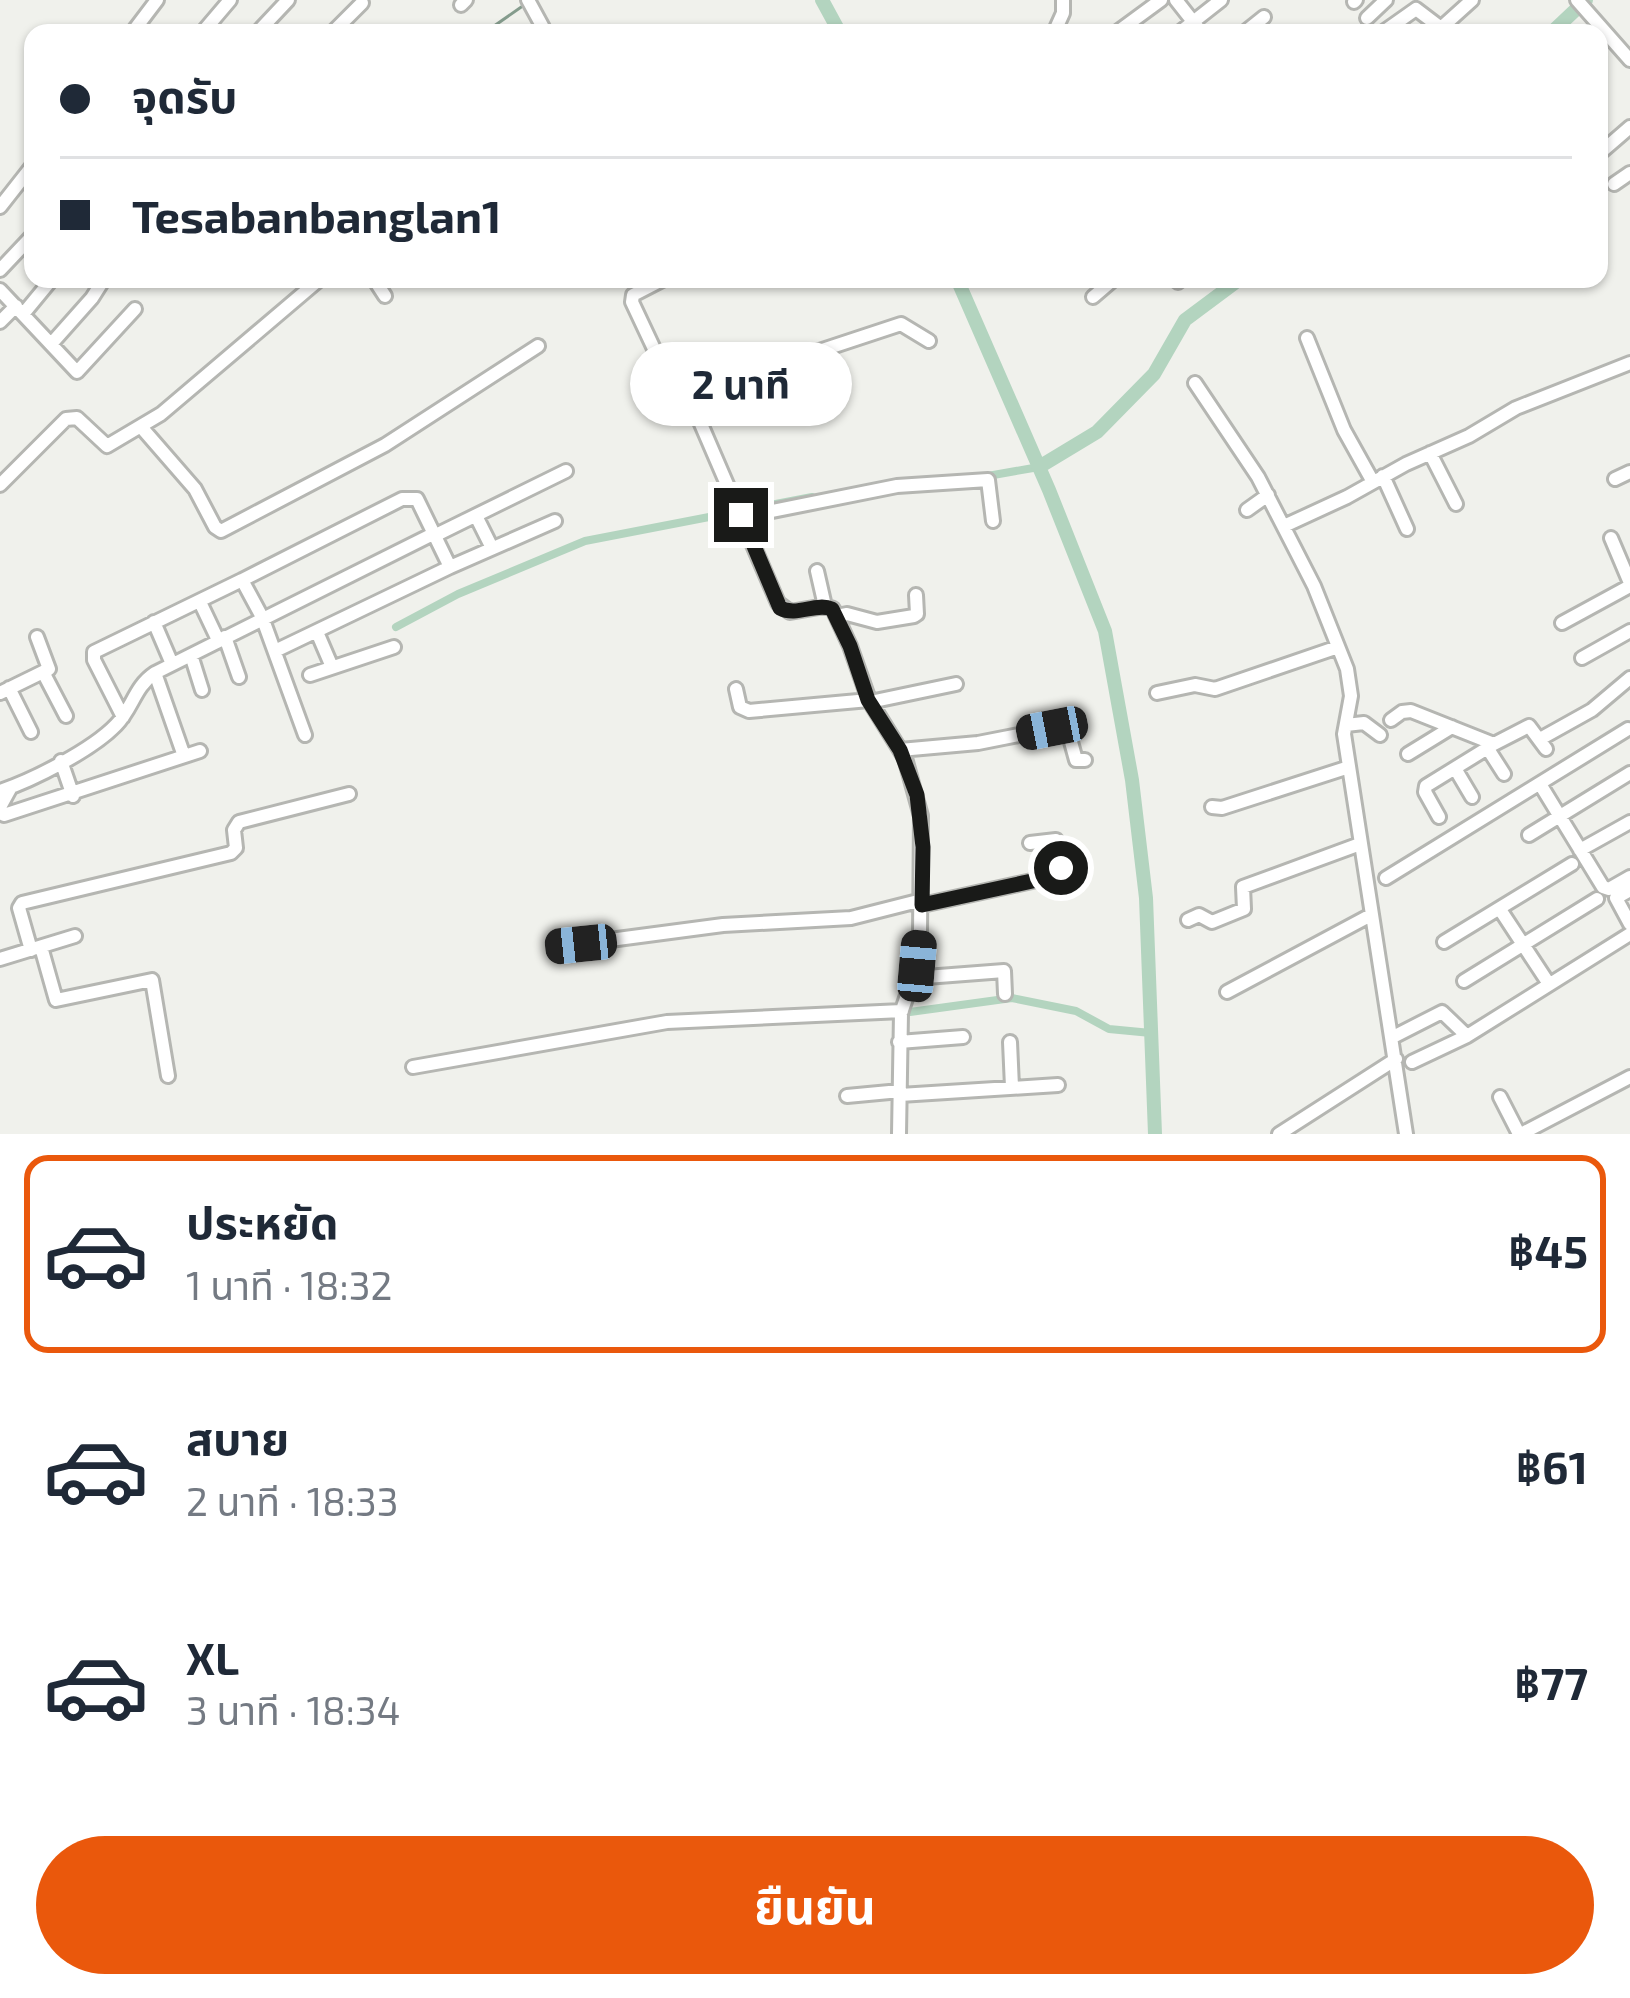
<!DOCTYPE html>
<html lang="th">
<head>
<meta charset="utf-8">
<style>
	body { margin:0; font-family:"Exo 2","Noto Sans Thai",sans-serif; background:#f6f6f7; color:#1f2937; height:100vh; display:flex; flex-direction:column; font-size:45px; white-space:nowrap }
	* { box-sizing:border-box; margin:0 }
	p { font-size:39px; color:#747a83 }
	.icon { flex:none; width:66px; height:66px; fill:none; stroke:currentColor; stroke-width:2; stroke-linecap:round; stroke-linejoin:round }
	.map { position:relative; height:1134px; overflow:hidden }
	.panel { display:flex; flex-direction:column; background:#fff; flex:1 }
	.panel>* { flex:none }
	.hud { position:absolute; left:24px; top:24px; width:1584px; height:264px; border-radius:24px; box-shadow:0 3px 9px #0004; display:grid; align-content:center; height:264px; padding:0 36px; background:#fff }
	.end { position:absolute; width:54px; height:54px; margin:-27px; border:15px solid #191a18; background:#fff; box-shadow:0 0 0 6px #fff }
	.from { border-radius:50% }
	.bubble { position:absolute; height:84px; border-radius:42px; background:#fff; box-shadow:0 3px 9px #0004; font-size:39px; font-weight:700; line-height:84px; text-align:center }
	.car { position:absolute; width:36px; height:72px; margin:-36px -18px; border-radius:15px; box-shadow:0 0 9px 3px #0007; background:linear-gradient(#222 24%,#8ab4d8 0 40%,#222 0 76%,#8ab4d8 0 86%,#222 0) }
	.hud b { display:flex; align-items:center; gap:42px; height:114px; font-size:45px }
	.hud b+b { border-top:3px solid #e0e1e3 }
	.hud i { width:30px; height:30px; background:#1f2937 }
	ul { padding:21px 0 0; list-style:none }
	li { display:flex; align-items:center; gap:36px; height:198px; margin:0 24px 18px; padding:0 12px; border:6px solid transparent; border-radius:24px }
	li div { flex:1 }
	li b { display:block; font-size:45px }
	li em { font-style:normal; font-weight:700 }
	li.on { border-color:#ea580c }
	li>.icon { width:108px; height:108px; stroke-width:1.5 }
	.primary-button { display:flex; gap:24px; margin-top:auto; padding:24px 36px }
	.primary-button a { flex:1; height:138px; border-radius:72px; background:#ea580c; color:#fff; font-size:48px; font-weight:700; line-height:138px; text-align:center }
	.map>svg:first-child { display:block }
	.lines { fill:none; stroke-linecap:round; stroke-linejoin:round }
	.stream { stroke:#859c8d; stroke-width:3 }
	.canal { stroke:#b3d4bf; stroke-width:8 }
	.river { stroke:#b3d4bf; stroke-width:14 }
	.minor-casing { stroke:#b5b6b2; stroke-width:18 }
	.minor { stroke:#fff; stroke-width:12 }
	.route { stroke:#191a18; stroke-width:15 }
</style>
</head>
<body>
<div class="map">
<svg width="1630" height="1134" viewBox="0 0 1630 1134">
	<rect width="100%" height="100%" fill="#f0f1ec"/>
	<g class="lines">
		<path class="stream" d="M484,33L527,3"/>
		<path class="canal" d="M982,477L1039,467
			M396,627L458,594L585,541L812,497
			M910,1012L1012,998L1076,1011L1109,1029L1151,1033"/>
		<path class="river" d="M822,0L840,33
			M1551,33L1586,0
			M957,279L1049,490L1105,631L1132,780L1146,898L1155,1134
			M1039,467L1097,432L1154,374L1185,320L1240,279"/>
		<defs>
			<path id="minor" d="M528,0L546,33
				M1176,0L1202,33
				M1577,0L1630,60
				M1354,2L1356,0
				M461,5L466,0
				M1367,18L1386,0
				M132,33L157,0
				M202,33L230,0
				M257,33L288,0
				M332,33L362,3
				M1054,33L1063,13V0
				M1116,33L1161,0
				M1179,33L1221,0
				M1244,33L1264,17
				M1382,33L1416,9L1441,28L1472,0
				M1600,153L1630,127
				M1614,184L1630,173
				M0,207L33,165
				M0,270L33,235
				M374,279L385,296
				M664,279L633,295L632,302L671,385L695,410L778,603L790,612L825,606L833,609L850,646L869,700L905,758L921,816L920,934L917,966L901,1013L899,1134
				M1175,279L1178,282
				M0,290L77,372L135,309
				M1093,297L1114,279
				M24,313L52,279
				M0,322L16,306
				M1307,338L1344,430L1373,482
				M52,343L92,298L104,279
				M661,364L715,355L725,372L792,360L901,324L929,341
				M1195,383L1258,477L1314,586L1347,669L1351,696L1344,734L1406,1134
				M691,405L741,404L775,408
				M142,428L195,489L215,527L221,531L385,445L538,346
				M1430,453L1456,504
				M1383,476L1407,529
				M1615,479L1630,472
				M0,485L66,419L77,418L107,446L161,414L320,279
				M1247,510L1268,495
				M476,516L492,548
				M742,517L897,486L988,480L993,521
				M1284,526L1347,497L1406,464L1469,436L1516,408L1630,363
				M436,535L566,471
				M1611,538L1630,583
				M450,567L555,521
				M817,571L825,606
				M242,580L402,499H417L450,567L275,651
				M200,602L218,640
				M837,616L847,614L877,622L914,616L917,614L916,595
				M154,622L172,664
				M1562,623L1630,586
				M317,632L332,667
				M225,637L239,677
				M191,655L202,690
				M1582,658L1630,631
				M43,672L66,716
				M155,673L184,756
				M310,675L394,647
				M9,688L31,732
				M736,689L740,707L749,711L869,700
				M0,693L49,669L37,637
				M1157,693L1195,685L1215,689L1338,647
				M870,702L956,684
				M123,717L94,660V652L242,580L262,617L305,735
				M1391,720L1402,712L1411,711L1494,744L1529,726L1546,749
				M1346,725L1364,723L1380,735
				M1540,739L1592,710L1630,678
				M1488,749L1504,774
				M900,750L978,743L1060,727L1068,731L1076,760H1085
				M1408,754L1452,727
				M61,761L73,796
				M1456,770L1472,797
				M1540,784L1603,887L1609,889L1630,877
				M0,791C33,780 92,750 116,725C133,708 134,687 155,673L435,533
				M0,807L11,787
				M1212,807L1222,808L1349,767
				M4,815L200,751
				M1439,817L1425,792L1426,786L1494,744
				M1529,835L1630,773
				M1580,850L1630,822
				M1386,878L1628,729
				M1630,890L1616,898L1630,924
				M922,905L1055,876L1061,868L1056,840L1030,843
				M1501,911L1549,984
				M1188,920L1199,915L1212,922L1244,909L1243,887L1360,844
				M1444,942L1572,864
				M41,947L56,1000L152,980L168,1076
				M557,947L723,925L851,918L922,900
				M31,950L19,908L22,903L231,853L236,848L234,830L239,822L349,794
				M0,959L75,936
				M913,978L1004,971L1005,994
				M1464,981L1597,899
				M1227,992L1371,915
				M1393,1037L1442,1012L1467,1036L1630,934
				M899,1042L963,1037
				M1010,1042L1012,1087
				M1412,1062L1467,1036
				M413,1067L667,1022L902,1011
				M900,1095L1058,1085
				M847,1096L900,1091
				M1500,1097L1519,1134
				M1279,1134L1396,1059
				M1521,1134L1630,1077"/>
		</defs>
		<use href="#minor" class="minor-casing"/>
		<use href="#minor" class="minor"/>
	</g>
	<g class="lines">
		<path class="route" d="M741,515L780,608C797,617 816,602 832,609L850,646L868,700L900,750L917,795L923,847L922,905L1055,876L1061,868"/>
	</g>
</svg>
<i class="end from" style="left:1061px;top:868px"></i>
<i class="end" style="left:741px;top:515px"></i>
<div class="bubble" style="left:630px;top:342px;width:222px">2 นาที</div>
<i class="car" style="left:1052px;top:728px;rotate:259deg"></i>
<i class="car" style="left:581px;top:944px;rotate:264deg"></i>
<i class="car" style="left:917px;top:966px;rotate:5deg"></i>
<div class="hud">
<b><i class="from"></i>จุดรับ</b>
<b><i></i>Tesabanbanglan1</b>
</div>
</div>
<section class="panel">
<ul>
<li class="on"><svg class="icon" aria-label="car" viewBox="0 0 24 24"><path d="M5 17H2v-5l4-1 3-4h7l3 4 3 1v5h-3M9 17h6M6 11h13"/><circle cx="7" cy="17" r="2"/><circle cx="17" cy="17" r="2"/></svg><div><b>ประหยัด</b><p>1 นาที · 18:32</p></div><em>฿45</em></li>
<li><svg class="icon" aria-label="car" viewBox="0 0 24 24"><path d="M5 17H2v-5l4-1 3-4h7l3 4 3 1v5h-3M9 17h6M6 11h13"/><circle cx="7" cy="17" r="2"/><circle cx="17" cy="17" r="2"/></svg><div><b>สบาย</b><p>2 นาที · 18:33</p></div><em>฿61</em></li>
<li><svg class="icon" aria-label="car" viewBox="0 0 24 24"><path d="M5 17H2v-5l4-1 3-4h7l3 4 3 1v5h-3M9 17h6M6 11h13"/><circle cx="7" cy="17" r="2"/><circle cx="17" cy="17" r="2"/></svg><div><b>XL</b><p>3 นาที · 18:34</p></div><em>฿77</em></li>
</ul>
<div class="primary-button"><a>ยืนยัน</a></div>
</section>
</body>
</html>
